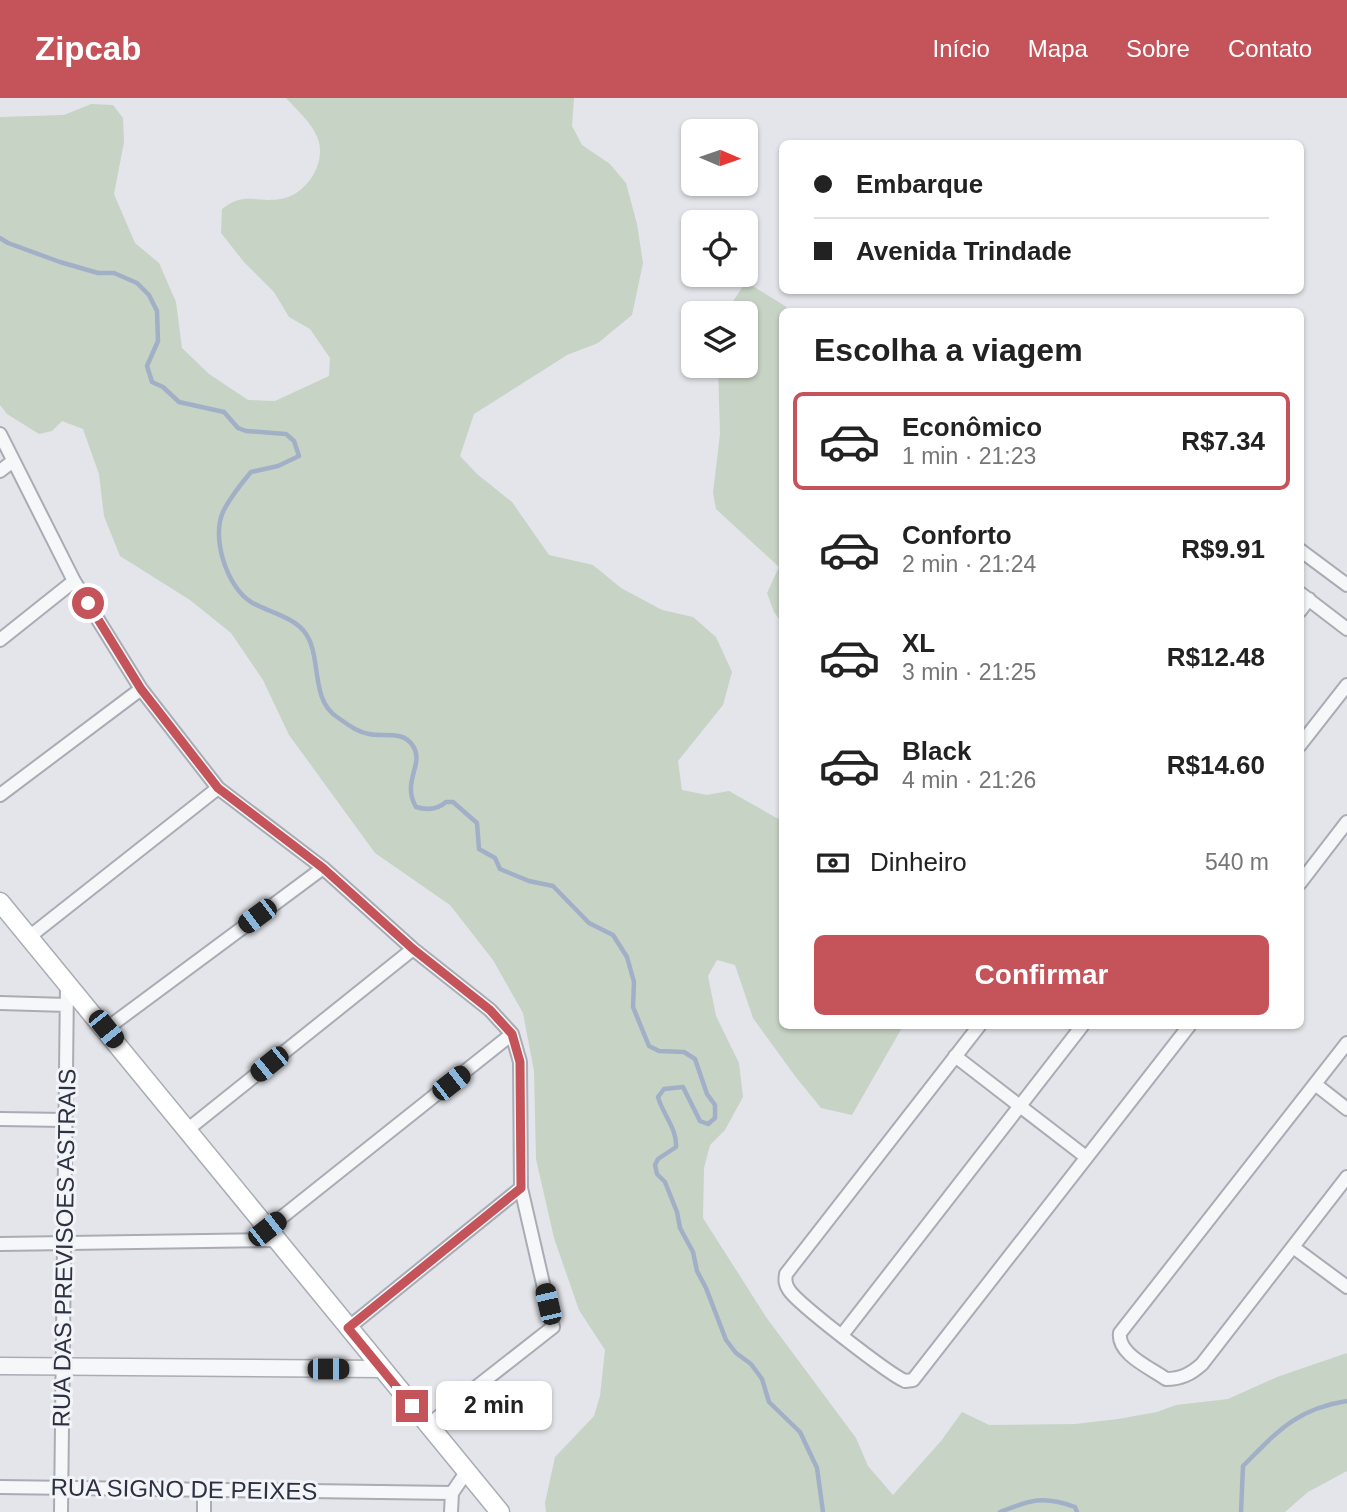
<!DOCTYPE html>
<html lang="pt">
<head>
<meta charset="utf-8">
<style>
	body { margin:0; font-family:Arial,sans-serif; background:#f6f6f6; color:#222; height:100vh; display:flex; flex-direction:column; font-size:26px; white-space:nowrap }
	* { box-sizing:border-box; margin:0 }
	p { font-size:23px; color:#767676 }
	.icon { flex:none; width:38px; height:38px; fill:none; stroke:currentColor; stroke-width:2; stroke-linecap:round; stroke-linejoin:round }
	.map { position:relative; flex:1; overflow:hidden }
	.sheet { position:absolute; left:779px; top:210px; width:525px; height:721px; display:flex; flex-direction:column; background:#fff; border-radius:10px; box-shadow:0 2px 5px #0004 }
	.sheet>* { flex:none }
	.hud { position:absolute; left:779px; top:42px; width:525px; height:154px; border-radius:10px; box-shadow:0 2px 5px #0004; display:grid; align-content:center; height:154px; padding:0 35px; background:#fff }
	.needle { width:46px; rotate:92deg }
	.fabs { position:absolute; left:681px; top:21px; display:grid; gap:14px }
	.fabs a { display:grid; place-items:center; width:77px; height:77px; border-radius:10px; background:#fff; box-shadow:0 2px 5px #0004; font-size:35px }
	.end { position:absolute; width:32px; height:32px; margin:-16px; border:9px solid #c4545a; background:#fff; box-shadow:0 0 0 4px #fff }
	.from { border-radius:50% }
	.bubble { position:absolute; height:49px; border-radius:10px; background:#fff; box-shadow:0 2px 5px #0004; font-size:23px; font-weight:800; line-height:49px; text-align:center }
	.car { position:absolute; width:21px; height:42px; margin:-21px -10px; border-radius:9px; box-shadow:0 0 5px 2px #0007; background:linear-gradient(#222 24%,#8ab4d8 0 40%,#222 0 76%,#8ab4d8 0 86%,#222 0) }
	.hud b { display:flex; align-items:center; gap:24px; height:66px; font-size:26px }
	.hud b+b { border-top:2px solid #e0e0e0 }
	.hud i { width:18px; height:18px; background:#222 }
	ul { padding:0; list-style:none }
	li { display:flex; align-items:center; gap:21px; height:98px; margin:0 14px 10px; padding:0 21px; border:4px solid transparent; border-radius:10px }
	li div { flex:1 }
	li b { display:block; font-size:26px }
	li em { font-style:normal; font-weight:800 }
	li.current { border-color:#c4545a }
	li>.icon { width:63px; height:63px; stroke-width:1.5 }
	h2 { padding:0 35px; font-size:32px; line-height:84px }
	.pay { display:flex; align-items:center; gap:18px; height:77px; padding:0 35px; font-size:26px }
	.pay p { margin-inline-start:auto }
	.action { display:flex; gap:14px; margin-top:auto; padding:14px 35px }
	.action a { flex:1; height:80px; border-radius:10px; background:#c4545a; color:#fff; font-size:28px; font-weight:800; line-height:80px; text-align:center }
	header { display:flex; align-items:center; gap:42px; box-sizing:border-box; height:98px; padding:0 35px; background:#c4545a; color:#fff }
	header strong { font-size:33px }
	nav { display:flex; gap:38px; margin-inline-start:auto; font-size:24px }
	.map>svg:first-child { display:block }
	.green { fill:#c7d3c5 }
	.lines { fill:none; stroke-linecap:round; stroke-linejoin:round }
	.stream { stroke:#a2b0c7; stroke-width:4.5 }
	.minor-casing { stroke:#a8acb4; stroke-width:16 }
	.tertiary-casing { stroke:#a8acb4; stroke-width:19 }
	.secondary-casing { stroke:#a8acb4; stroke-width:21 }
	.minor { stroke:#f6f7f9; stroke-width:12 }
	.tertiary { stroke:#f6f7f9; stroke-width:16 }
	.secondary { stroke:#fff; stroke-width:18 }
	.route { stroke:#c4545a; stroke-width:9 }
	.labels { text-anchor:middle; dominant-baseline:central; stroke-width:6; stroke-linejoin:round; paint-order:stroke }
	.street-label { font-size:24px; fill:#2c3241; stroke:#f3f4f8 }
</style>
</head>
<body>
<header>
<strong>Zipcab</strong>
<nav><a>Início</a><a>Mapa</a><a>Sobre</a><a>Contato</a></nav>
</header>
<div class="map">
<svg width="1347" height="1414" viewBox="0 0 1347 1414">
	<rect width="100%" height="100%" fill="#e3e5ea"/>
	<path class="green" d="M286,0H574L572,28L582,47L610,66L626,85L637,126L643,165L632,217L598,245L567,257L474,316L460,358L477,376L512,404L549,457L593,467L621,490L662,512L693,519L716,539L732,574L723,607L678,663L682,692L707,697L729,693L782,723V928H903L852,1017L821,1010L795,978L753,920L735,867L717,862L708,878L716,918L739,965L743,999L725,1032L710,1047L704,1070L703,1120L766,1219L856,1340L868,1368L893,1397L941,1343L962,1314L989,1327L1075,1326L1118,1321L1157,1314L1176,1307L1228,1301L1277,1279L1347,1255V1373L1308,1394L1285,1414H546L545,1405L555,1359L594,1318L600,1298L605,1252L579,1212L554,1140L536,1061L534,973L523,915L493,862L450,807L375,755L289,637L263,582L231,535L190,502L120,458L104,418L99,376L83,331L62,323L52,333L39,336L7,316L0,307V19L64,17L91,6L113,7L123,20L124,44L114,96L135,145L159,165L176,204L182,250L209,276L248,302L275,303L329,278L330,260L310,231L289,219L274,194L244,164L221,135L222,111C245,93 255,105 280,101C304,98 325,69 319,44C315,28 297,12 286,0Z
		M746,184L785,208L790,213L782,214V525L774,514L767,495L779,469L716,411L713,395L720,336L718,268H746V215H725Z"/>
	<g class="lines">
		<path class="stream" d="M0,140L8,145L60,164L98,175H114L137,185L149,197L157,213L158,243L147,268L152,284L163,289L179,304L224,314L238,330L246,333L286,336L294,343L299,358L278,368L251,374C241,386 230,399 223,414C211,440 227,489 251,504C268,514 295,519 306,536C322,560 310,601 337,619C347,626 357,634 369,636C384,639 403,632 413,648C425,666 401,683 416,709C426,712 437,712 446,704H453L477,725L479,751L495,760L500,771L529,783L553,788L589,825L613,837L627,859L634,884L633,909L649,948L659,953L684,954L695,961L707,996L715,1007V1020L708,1026L700,1023L683,989L664,991L658,999C663,1017 677,1030 676,1049L658,1061L655,1067L657,1076L665,1084L677,1114L680,1130L693,1154L697,1173L706,1190L726,1242L736,1255L751,1266L762,1281L769,1304L800,1334L817,1370L823,1414
			M1000,1414C1030,1402 1044,1397 1075,1409L1077,1414
			M1241,1414L1243,1368C1278,1333 1296,1311 1347,1303"/>
		<defs>
			<path id="minor" d="M0,336L74,483L141,591L218,690L323,770L413,851L490,912L512,936L520,964L521,1090L553,1229L428,1327
				M0,373L13,363
				M1300,452L1347,487
				M1300,495L1347,531
				M1300,513L1309,501
				M0,542L74,483
				M1300,647L1347,587
				M0,697L141,591
				M1300,785L1347,724
				M29,839L218,690
				M0,905L67,907
				M979,928L786,1176C785,1182 785,1186 789,1192C798,1206 889,1276 905,1283L913,1282L1189,928
				M106,931L323,770
				M1347,945L1120,1235C1117,1256 1151,1270 1166,1281C1181,1281 1191,1276 1202,1266L1347,1079
				M955,958L1086,1059
				M1315,986L1347,1011
				M0,1021L66,1022
				M187,1032L413,851
				M267,1131L512,936
				M0,1146L276,1142
				M1293,1149L1347,1189
				M348,1230L521,1090
				M842,1237L1082,928
				M0,1389L452,1395
				M204,1392V1414
				M61,1414L67,886
				M451,1414L452,1395L467,1373"/>
			<path id="tertiary" d="M0,1268L381,1271"/>
			<path id="secondary" d="M0,804L500,1414"/>
		</defs>
		<use href="#minor" class="minor-casing"/>
		<use href="#tertiary" class="tertiary-casing"/>
		<use href="#secondary" class="secondary-casing"/>
		<use href="#minor" class="minor"/>
		<use href="#tertiary" class="tertiary"/>
		<use href="#secondary" class="secondary"/>
	</g>
	<g class="lines">
		<path class="route" d="M88,505L141,591L218,690L323,770L413,851L490,912L512,936L520,964L521,1090L348,1230L412,1308"/>
	</g>
	<g class="labels">
		<g class="street-label">
			<text transform="translate(64 1150) rotate(-89)">RUA DAS PREVISOES ASTRAIS</text>
			<text transform="translate(184 1391) rotate(1)">RUA SIGNO DE PEIXES</text>
		</g>
	</g>
</svg>
<div class="fabs">
<a><svg class="needle" viewBox="-14 -14 28 28"><path d="M0-13l5 13h-10z" fill="#e53935"/><path d="M0 13l5-13h-10z" fill="#767676"/></svg></a>
<a><svg class="icon" aria-label="locate" viewBox="0 0 24 24"><circle cx="12" cy="12" r="6"/><path d="M12 2v4M12 18v4M2 12h4M18 12h4"/></svg></a>
<a><svg class="icon" aria-label="layers" viewBox="0 0 24 24"><path d="M12 4l9 5-9 5-9-5zM3 14l9 5 9-5"/></svg></a>
</div>
<i class="end from" style="left:88px;top:505px"></i>
<i class="end" style="left:412px;top:1308px"></i>
<div class="bubble" style="left:436px;top:1283px;width:116px">2 min</div>
<i class="car" style="left:257px;top:818px;rotate:233deg"></i>
<i class="car" style="left:106px;top:931px;rotate:141deg"></i>
<i class="car" style="left:269px;top:966px;rotate:231deg"></i>
<i class="car" style="left:451px;top:985px;rotate:52deg"></i>
<i class="car" style="left:267px;top:1131px;rotate:52deg"></i>
<i class="car" style="left:548px;top:1206px;rotate:347deg"></i>
<i class="car" style="left:328px;top:1271px;rotate:90deg"></i>
<div class="hud">
<b><i class="from"></i>Embarque</b>
<b><i></i>Avenida Trindade</b>
</div>
<section class="sheet">
<h2>Escolha a viagem</h2>
<ul>
<li class="current"><svg class="icon" aria-label="car" viewBox="0 0 24 24"><path d="M5 17H2v-5l4-1 3-4h7l3 4 3 1v5h-3M9 17h6M6 11h13"/><circle cx="7" cy="17" r="2"/><circle cx="17" cy="17" r="2"/></svg><div><b>Econômico</b><p>1 min · 21:23</p></div><em>R$7.34</em></li>
<li><svg class="icon" aria-label="car" viewBox="0 0 24 24"><path d="M5 17H2v-5l4-1 3-4h7l3 4 3 1v5h-3M9 17h6M6 11h13"/><circle cx="7" cy="17" r="2"/><circle cx="17" cy="17" r="2"/></svg><div><b>Conforto</b><p>2 min · 21:24</p></div><em>R$9.91</em></li>
<li><svg class="icon" aria-label="car" viewBox="0 0 24 24"><path d="M5 17H2v-5l4-1 3-4h7l3 4 3 1v5h-3M9 17h6M6 11h13"/><circle cx="7" cy="17" r="2"/><circle cx="17" cy="17" r="2"/></svg><div><b>XL</b><p>3 min · 21:25</p></div><em>R$12.48</em></li>
<li><svg class="icon" aria-label="car" viewBox="0 0 24 24"><path d="M5 17H2v-5l4-1 3-4h7l3 4 3 1v5h-3M9 17h6M6 11h13"/><circle cx="7" cy="17" r="2"/><circle cx="17" cy="17" r="2"/></svg><div><b>Black</b><p>4 min · 21:26</p></div><em>R$14.60</em></li>
</ul>
<div class="pay"><svg class="icon" aria-label="cash" viewBox="0 0 24 24"><path d="M3 7h18v10H3z"/><circle cx="12" cy="12" r="2"/></svg>Dinheiro<p>540 m</p></div>
<div class="action"><a>Confirmar</a></div>
</section>
</div>
</body>
</html>
